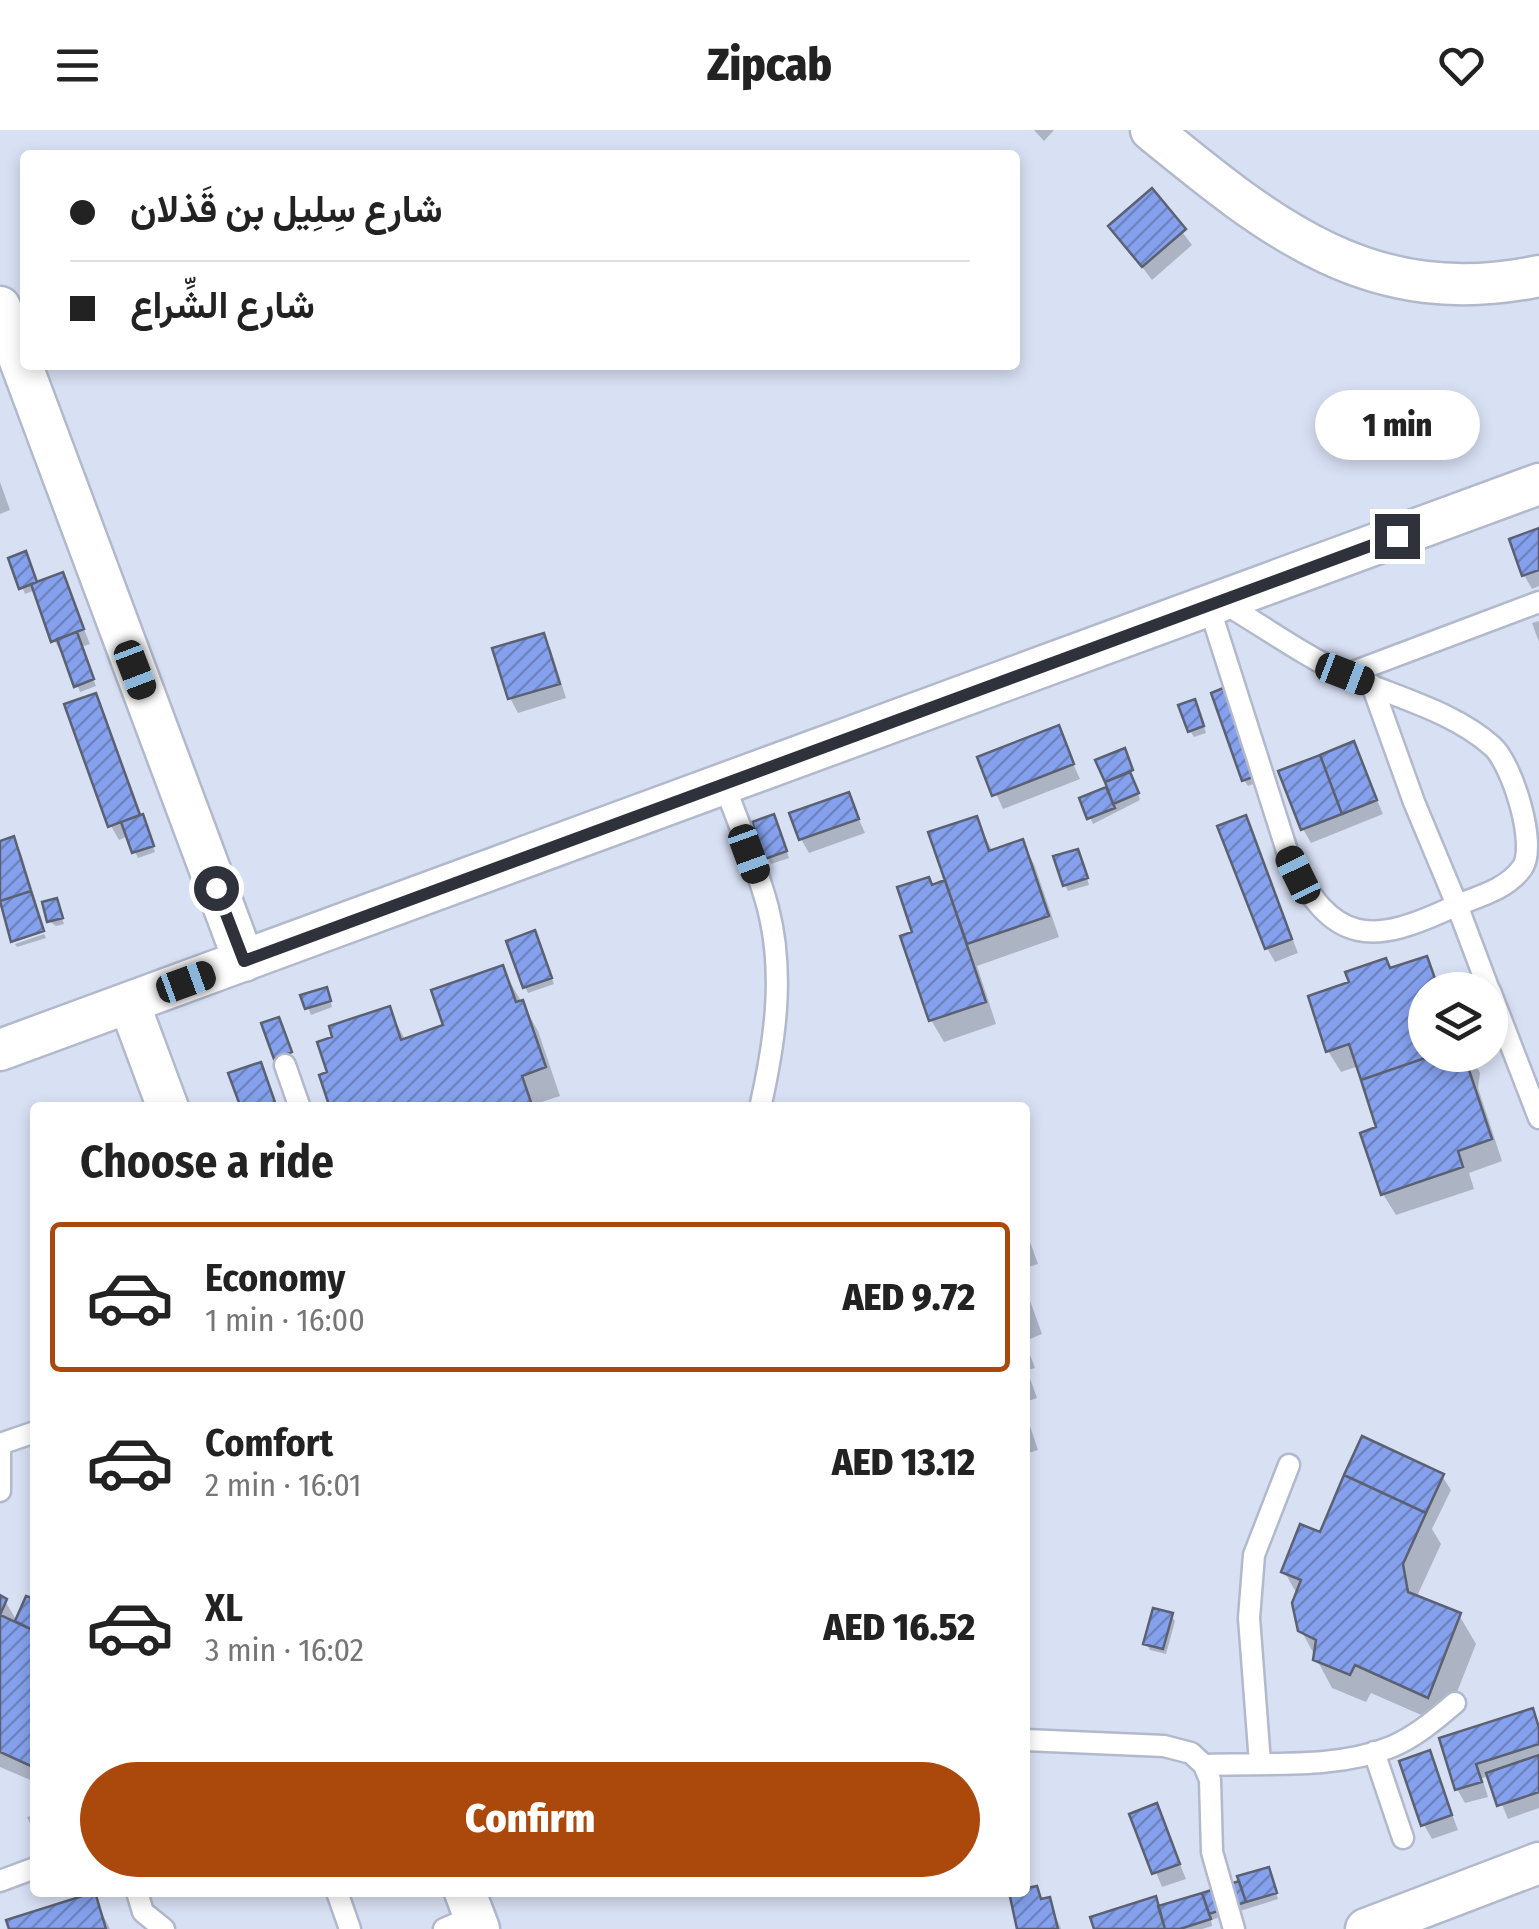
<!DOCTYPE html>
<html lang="en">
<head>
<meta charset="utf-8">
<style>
	body { margin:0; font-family:"Fira Sans Condensed",Vazirmatn,sans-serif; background:#f2f2f2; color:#222; height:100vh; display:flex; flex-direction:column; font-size:38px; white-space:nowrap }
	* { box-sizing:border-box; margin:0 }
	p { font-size:32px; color:#767676 }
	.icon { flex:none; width:55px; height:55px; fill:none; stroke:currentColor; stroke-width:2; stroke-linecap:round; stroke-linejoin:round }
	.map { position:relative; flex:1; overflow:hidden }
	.side { position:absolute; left:30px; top:972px; width:1000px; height:795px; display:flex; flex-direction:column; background:#fff; border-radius:10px; box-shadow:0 5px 15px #0003 }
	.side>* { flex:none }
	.top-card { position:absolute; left:20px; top:20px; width:1000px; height:220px; border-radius:10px; box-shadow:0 5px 15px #0003; display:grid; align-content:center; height:220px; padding:0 50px; background:#fff }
	.tools { position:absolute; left:1408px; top:842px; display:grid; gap:20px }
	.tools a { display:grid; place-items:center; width:100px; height:100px; border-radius:50%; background:#fff; box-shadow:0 5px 15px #0003; font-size:50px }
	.end { position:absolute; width:45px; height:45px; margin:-22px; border:12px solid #2f323a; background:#fff; box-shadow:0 0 0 5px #fff }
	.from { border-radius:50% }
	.bubble { position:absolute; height:70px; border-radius:35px; background:#fff; box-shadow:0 5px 15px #0003; font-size:32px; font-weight:800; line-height:70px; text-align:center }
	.car { position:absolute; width:30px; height:60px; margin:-30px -15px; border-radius:12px; box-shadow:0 0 8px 2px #0007; background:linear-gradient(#222 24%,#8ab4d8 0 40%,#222 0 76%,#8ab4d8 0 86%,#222 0) }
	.top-card b { display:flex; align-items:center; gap:35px; height:95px; font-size:38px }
	.top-card b+b { border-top:2px solid #e0e0e0 }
	.top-card i { width:25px; height:25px; background:#222 }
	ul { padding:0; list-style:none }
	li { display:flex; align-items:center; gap:30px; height:150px; margin:0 20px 15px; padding:0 30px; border:5px solid transparent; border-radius:10px }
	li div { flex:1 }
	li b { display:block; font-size:38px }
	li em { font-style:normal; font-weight:800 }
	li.active { border-color:#ab490c }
	li>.icon { width:90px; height:90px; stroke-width:1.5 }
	h2 { padding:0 50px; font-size:45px; line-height:120px }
	.primary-button { display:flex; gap:20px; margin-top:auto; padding:20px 50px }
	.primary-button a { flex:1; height:115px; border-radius:60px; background:#ab490c; color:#fff; font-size:40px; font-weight:800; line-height:115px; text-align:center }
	header { display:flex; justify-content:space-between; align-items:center; height:130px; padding:0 50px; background:#fff; font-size:45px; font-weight:800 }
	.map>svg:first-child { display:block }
	.shadow { fill:#0003 }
	.building { fill:url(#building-hatch); stroke:#5b6172; stroke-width:2.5 }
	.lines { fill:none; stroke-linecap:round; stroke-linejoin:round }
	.service-casing { stroke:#b2b9cc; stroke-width:25 }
	.minor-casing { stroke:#b2b9cc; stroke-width:45 }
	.service { stroke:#fff; stroke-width:20 }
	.minor { stroke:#fff; stroke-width:40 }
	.route { stroke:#2f323a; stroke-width:12 }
</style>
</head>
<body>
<header><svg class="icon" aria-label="menu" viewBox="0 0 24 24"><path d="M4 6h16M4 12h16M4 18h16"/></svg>Zipcab<svg class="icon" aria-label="heart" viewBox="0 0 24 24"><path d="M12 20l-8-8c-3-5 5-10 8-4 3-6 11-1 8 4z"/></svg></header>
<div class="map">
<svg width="1539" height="1799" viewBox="0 0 1539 1799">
	<defs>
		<pattern id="building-hatch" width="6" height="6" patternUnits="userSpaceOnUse" patternTransform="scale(2.5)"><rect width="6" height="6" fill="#85a1ed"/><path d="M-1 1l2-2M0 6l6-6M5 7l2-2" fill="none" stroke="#6d84c1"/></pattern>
	</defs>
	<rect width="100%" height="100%" fill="#d8e0f4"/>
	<path class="shadow" d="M1034,0H1054L1044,11Z
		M1152,62L1192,115L1152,150L1112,97Z
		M0,352L10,380L0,384Z
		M1539,401V456L1532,459L1524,445Z
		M11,430L37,455L62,445L90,514L81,517L96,556L80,562L65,523L62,524L54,510L35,460L25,464Z
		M1539,491V512L1532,493Z
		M543,506L551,520L566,568L518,583L510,568L495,520Z
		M95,566L103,580L155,722L138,728L128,706L119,710L111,696Z
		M1228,566L1258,652L1248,656L1244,650Z
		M1198,578L1206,603L1194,607L1190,601Z
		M1057,598L1080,649L1003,679L980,628Z
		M1353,614L1383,684L1311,713L1303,699Z
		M1127,627L1140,670L1093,694L1082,669L1109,658L1098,631Z
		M848,665L865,703L809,723L801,709Z
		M1245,688L1298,823L1275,832L1267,818Z
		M976,689L993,722L1022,712L1034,734L1059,807L977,836L996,894L944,912L931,890L903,807L915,804L932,758L948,752Z
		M777,693L789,728L771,734L768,728Z
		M13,709L21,723L37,775L12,809L0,772V713Z
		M1081,728L1089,755L1068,761L1065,755Z
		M56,770L64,794L56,796L49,791Z
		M44,804L46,808L17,817L15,814Z
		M538,810L554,854L528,863L525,857Z
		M1426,829L1442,860H1425V925H1470L1480,943L1478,958L1502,1031L1469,1043L1474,1059L1396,1085L1383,1064L1379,999L1359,936L1341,942L1328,921L1391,841Z
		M502,838L538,901L560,966L536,974L537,978L530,969L333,978L388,879L406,911L446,897Z
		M329,866L332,877L311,885L304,867Z
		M1025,1098L1038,1134L1025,1138Z
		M1025,1157L1042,1204L1025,1211L1035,1238L1027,1240L1037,1268L1025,1272Z
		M1025,1281L1038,1320L1025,1324Z
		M1442,1346L1451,1360L1432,1399L1441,1414L1418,1464L1419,1469L1459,1485L1476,1514L1444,1595L1371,1563L1366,1572L1332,1558L1301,1500L1298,1466L1284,1441L1321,1405Z
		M0,1468L5,1471L17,1491L35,1472V1652L0,1637Z
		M1171,1485L1175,1491L1166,1524L1150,1520L1146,1513Z
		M1532,1581L1539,1594V1678L1508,1689L1490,1646L1482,1648L1488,1667L1465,1673L1457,1659L1442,1609Z
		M1429,1623L1458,1700L1432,1709L1424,1695Z
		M1156,1676L1186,1749L1162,1757L1133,1685Z
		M35,1685V1705L27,1687Z
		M1271,1746L1278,1769L1211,1790L1212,1796L1202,1799H1096Z
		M1025,1755L1028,1760L1036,1758L1043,1771L1049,1770L1061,1799H1020Z
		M93,1765L110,1799H11Z"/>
	<path class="building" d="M1152,58L1186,99L1142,137L1108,96Z
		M1539,398V440L1522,446L1509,409Z
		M26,421L37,452L19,459L8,428Z
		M63,442L84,499L51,512L31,454Z
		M77,502L94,549L74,557L57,509Z
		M544,503L560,554L508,569L492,518Z
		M1226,557L1256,646L1242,651L1211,563Z
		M96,563L140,685L108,697L64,574Z
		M1195,569L1204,596L1188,602L1178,575Z
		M1059,595L1074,634L992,666L977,627Z
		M1354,611L1377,670L1342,684L1320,625Z
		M1125,618L1133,640L1105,652L1095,630Z
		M1320,625L1342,684L1301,700L1278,641Z
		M1130,642L1139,663L1113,674L1105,652Z
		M1106,657L1115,678L1087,689L1079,668Z
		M849,662L859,689L799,710L789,683Z
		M143,684L154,716L132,723L121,692Z
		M774,684L787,721L765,729L752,692Z
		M1246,685L1292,809L1265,819L1217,696Z
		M977,686L989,721L1023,709L1049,786L967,814L928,702Z
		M14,706L31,761L0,771V711Z
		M1078,719L1088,748L1063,756L1053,726Z
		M929,747L932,755L945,750L986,872L929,891L900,806L912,802L897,757Z
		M31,761L44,801L11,812L0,771Z
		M57,768L63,788L47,792L42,772Z
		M535,800L552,848L523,858L506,811Z
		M1427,826L1439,860H1425V925H1434L1361,950L1349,914L1326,922L1308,866L1349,852L1345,842L1386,828L1390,838Z
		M503,835L516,872L523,870L546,937L522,946L533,978H330L319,945L327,942L317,912L332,907L329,896L390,876L401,910L443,895L431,860Z
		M327,857L331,871L305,879L300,865Z
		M279,887L292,922L274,929L261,893Z
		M1434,925H1469L1467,934L1492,1009L1458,1021L1463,1037L1381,1065L1360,1003L1376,997L1361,950Z
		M261,932L277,978H241L228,943Z
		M1362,1306L1444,1344L1426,1383L1344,1345Z
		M1344,1345L1426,1383L1403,1434L1408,1462L1461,1483L1428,1568L1355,1535L1350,1545L1313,1530L1316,1510L1298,1501L1292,1473L1301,1450L1281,1442L1300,1394L1320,1402Z
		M0,1465L7,1469L0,1485L35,1501V1627L31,1636L0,1622Z
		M26,1466L35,1469V1501L15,1491Z
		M1153,1478L1173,1483L1163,1519L1143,1514Z
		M1533,1578L1539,1598V1614L1476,1634L1482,1652L1455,1660L1439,1608Z
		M1430,1620L1452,1685L1421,1696L1399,1631Z
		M1539,1625V1662L1497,1676L1486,1643Z
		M1157,1673L1180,1734L1152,1744L1129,1684Z
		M1269,1737L1277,1763L1246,1772L1237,1746Z
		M1026,1751L1027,1758L1037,1756L1041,1769L1050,1767L1058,1799H1017L1009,1762H1025Z
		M1239,1751L1246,1772L1209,1784L1202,1763Z
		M95,1762L106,1799H9L6,1790Z
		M1202,1763L1211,1789L1180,1799H1165L1158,1776Z
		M1156,1766L1165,1799H1094L1090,1787Z"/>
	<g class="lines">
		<defs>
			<path id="service" d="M1222,472C1263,496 1304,526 1348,546C1395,567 1453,581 1492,616C1512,633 1538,716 1522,738C1507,759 1480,766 1457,775L1414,672L1372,555
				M1209,476L1289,727C1333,816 1371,816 1457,775L1489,860
				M1345,545L1539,472
				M724,654C739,695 757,736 768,778C785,844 775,912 760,978
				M1490,861L1539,988
				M285,935L300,978
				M0,1314L35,1302
				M0,1315V1361
				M1025,1610L1164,1616L1191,1623L1204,1635L1210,1650L1212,1722L1234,1799
				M1374,1622L1403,1708
				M1260,1633L1249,1488L1254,1425L1289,1335
				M1204,1635C1264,1632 1334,1640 1391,1617C1415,1607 1435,1590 1455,1573
				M0,1751L35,1738
				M137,1762L143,1782L164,1799
				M337,1762L350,1799
				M444,1799L474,1786"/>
			<path id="minor" d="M1151,0C1272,99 1372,181 1539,146
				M0,177L244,831
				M129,873L168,978
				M0,920L1539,354
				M465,1762L479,1799
				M1366,1799L1539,1733"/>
		</defs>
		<use href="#service" class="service-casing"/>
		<use href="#minor" class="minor-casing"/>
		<use href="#service" class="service"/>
		<use href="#minor" class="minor"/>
	</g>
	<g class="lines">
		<path class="route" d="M216,758L244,831L1397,406"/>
	</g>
</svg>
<div class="tools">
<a><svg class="icon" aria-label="layers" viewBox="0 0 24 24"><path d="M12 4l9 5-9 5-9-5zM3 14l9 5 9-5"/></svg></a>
</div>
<i class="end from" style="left:216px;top:758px"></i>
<i class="end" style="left:1397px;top:406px"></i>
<div class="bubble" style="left:1315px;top:260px;width:165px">1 min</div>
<i class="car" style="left:135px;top:540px;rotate:159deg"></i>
<i class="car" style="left:1345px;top:544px;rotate:111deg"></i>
<i class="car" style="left:749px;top:724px;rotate:160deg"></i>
<i class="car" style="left:1298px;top:745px;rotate:334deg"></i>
<i class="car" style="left:186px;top:852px;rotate:70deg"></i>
<div class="top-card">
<b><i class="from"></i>شارع سِلِيل بن قَذلان</b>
<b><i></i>شارع الشِّراع</b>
</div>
<section class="side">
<h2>Choose a ride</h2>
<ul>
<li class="active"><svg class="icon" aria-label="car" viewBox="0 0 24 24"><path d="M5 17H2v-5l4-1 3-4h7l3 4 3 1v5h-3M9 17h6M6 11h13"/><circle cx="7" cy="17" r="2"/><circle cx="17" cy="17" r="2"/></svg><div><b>Economy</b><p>1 min · 16:00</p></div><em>AED 9.72</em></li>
<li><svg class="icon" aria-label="car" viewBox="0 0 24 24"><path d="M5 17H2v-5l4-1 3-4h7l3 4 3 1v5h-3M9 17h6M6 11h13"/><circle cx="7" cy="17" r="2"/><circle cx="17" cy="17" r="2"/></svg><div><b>Comfort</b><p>2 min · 16:01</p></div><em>AED 13.12</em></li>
<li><svg class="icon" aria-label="car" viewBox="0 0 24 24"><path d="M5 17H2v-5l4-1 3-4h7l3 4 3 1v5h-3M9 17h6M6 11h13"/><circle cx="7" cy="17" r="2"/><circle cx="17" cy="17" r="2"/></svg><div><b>XL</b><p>3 min · 16:02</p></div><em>AED 16.52</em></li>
</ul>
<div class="primary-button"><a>Confirm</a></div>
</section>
</div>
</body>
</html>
